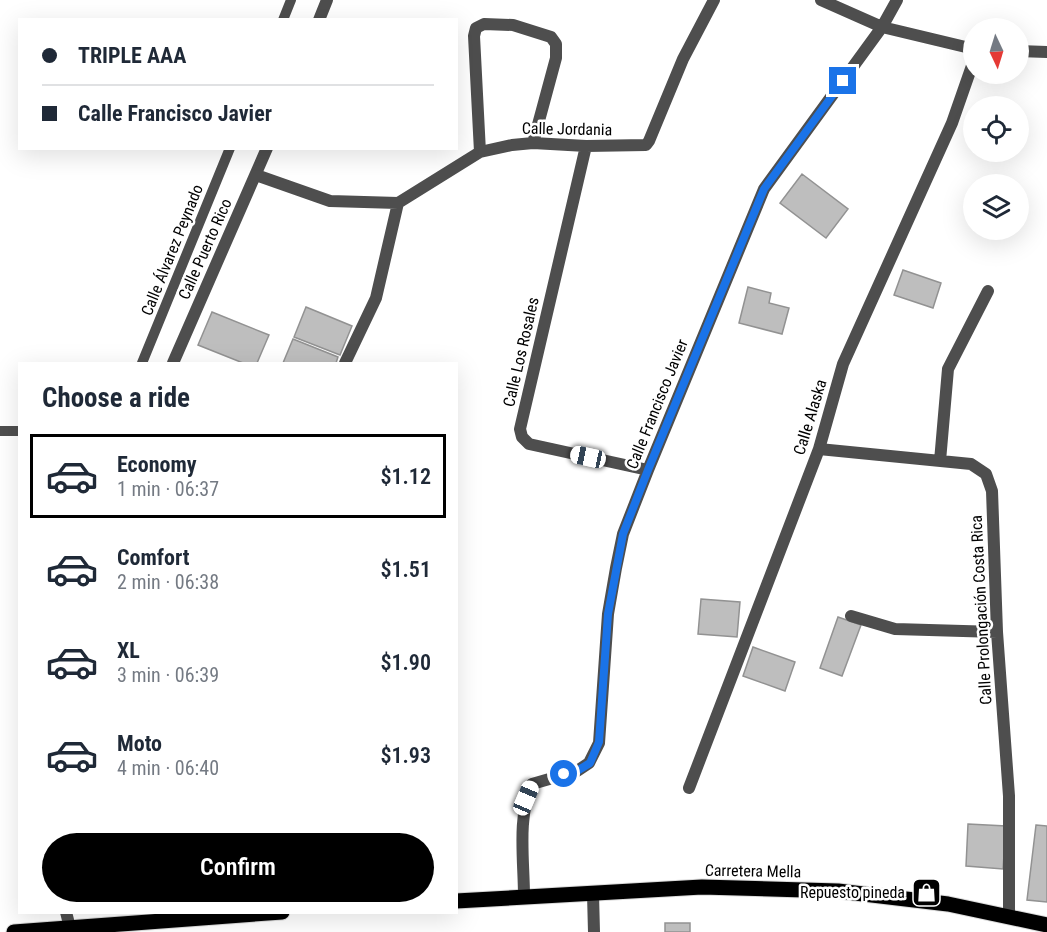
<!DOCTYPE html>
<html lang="en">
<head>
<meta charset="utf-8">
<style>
	body { margin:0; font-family:"Roboto Condensed",sans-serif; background:#f6f6f7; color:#1f2937; height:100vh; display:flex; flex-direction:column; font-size:22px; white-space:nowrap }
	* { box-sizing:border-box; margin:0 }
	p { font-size:20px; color:#747a83 }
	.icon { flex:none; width:33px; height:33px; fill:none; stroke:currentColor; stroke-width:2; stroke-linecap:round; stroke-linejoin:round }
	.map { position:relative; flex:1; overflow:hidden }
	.side { position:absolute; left:18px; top:362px; width:440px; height:552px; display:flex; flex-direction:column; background:#fff; border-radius:0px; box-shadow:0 6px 24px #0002 }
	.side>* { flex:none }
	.banner { position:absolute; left:18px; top:18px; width:440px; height:132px; border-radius:0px; box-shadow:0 6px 24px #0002; display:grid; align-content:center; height:132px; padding:0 24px; background:#fff }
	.needle { width:39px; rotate:176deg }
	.controls { position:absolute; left:963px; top:18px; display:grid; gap:12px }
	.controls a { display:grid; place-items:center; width:66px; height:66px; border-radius:50%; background:#fff; box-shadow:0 6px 24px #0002; font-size:30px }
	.end { position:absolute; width:27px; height:27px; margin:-14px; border:8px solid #1a73e8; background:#fff; box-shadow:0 0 0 3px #fff }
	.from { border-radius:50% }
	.car { position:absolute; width:18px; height:36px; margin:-18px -9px; border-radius:8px; box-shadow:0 0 4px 2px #0007; background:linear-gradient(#fff 24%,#345 0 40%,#fff 0 76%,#345 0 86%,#fff 0) }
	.banner b { display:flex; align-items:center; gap:21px; height:57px; font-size:22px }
	.banner b+b { border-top:2px solid #e0e1e3 }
	.banner i { width:15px; height:15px; background:#1f2937 }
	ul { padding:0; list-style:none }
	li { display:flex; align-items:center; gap:18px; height:84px; margin:0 12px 9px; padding:0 12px; border:3px solid transparent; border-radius:0px }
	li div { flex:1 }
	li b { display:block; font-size:22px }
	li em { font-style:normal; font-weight:600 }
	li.active { border-color:#000 }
	li>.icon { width:54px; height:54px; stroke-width:1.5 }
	h2 { padding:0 24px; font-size:27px; line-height:72px }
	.action { display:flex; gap:12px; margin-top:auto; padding:12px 24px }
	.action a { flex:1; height:69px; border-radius:36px; background:#000; color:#fff; font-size:24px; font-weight:600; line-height:69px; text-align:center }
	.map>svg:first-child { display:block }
	.building { fill:#bebebe; stroke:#929292; stroke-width:1.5 }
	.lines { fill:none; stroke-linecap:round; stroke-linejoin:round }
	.primary-casing { stroke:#dbdbdb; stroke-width:17 }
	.service { stroke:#4e4e4e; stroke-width:10 }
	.minor { stroke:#4e4e4e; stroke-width:12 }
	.primary { stroke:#000; stroke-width:15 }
	.route { stroke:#1a73e8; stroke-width:8 }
	.labels { text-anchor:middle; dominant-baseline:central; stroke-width:5; stroke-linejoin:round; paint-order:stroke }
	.street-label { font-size:16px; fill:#000; stroke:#fff }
	.poi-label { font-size:16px; fill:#000; stroke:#fff; text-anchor:end }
</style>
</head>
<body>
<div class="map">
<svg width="1047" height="932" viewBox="0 0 1047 932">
	<rect width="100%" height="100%" fill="#fff"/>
	<path class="building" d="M802,174L848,209L826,238L780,203Z
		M903,270L941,283L933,308L894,295Z
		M748,287L771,293L769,303L789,308L782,334L739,323Z
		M306,307L352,326L340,355L294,337Z
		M212,312L269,335L257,363H243L198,345Z
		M293,339L338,357L336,363H283Z
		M701,599L740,602L737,637L698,634Z
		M838,617L861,625L842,676L820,668Z
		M753,647L795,662L785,691L743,676Z
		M968,824L1006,826L1003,869L966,866Z
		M1036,825L1047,826V902L1027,900Z
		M665,923H690V932H665Z"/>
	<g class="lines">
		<defs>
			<path id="primary" d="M456,901L702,887L838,891L948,904L1047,925
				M14,932L282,912"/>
		</defs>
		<use href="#primary" class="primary-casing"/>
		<path class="service" d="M283,20L291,0
			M142,363L230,148
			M0,431H20"/>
		<path class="minor" d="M821,0L882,27L974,49
			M319,20L327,0
			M1018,51L1047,52
			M586,146L520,429L522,437L529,444L648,470
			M480,152L474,36L476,28L484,24L513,25L551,37L556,44V58L533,143
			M256,175L330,201L398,203L480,152L512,145L533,143L586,146L646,145L649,141L683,59L714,0
			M173,363L267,148
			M345,363L376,298L398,203
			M819,449L971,464L986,474L992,491L997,632L1009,796V916
			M940,461L948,369L988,291
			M851,616L895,629L997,632
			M689,788L819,449L843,364L952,123L974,60
			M593,894L594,932
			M524,897C524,860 517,818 532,784L577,771L589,763L599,743L608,614L616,568L623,534L648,470L764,189L882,27L897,0
			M66,912L70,928"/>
		<use href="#primary" class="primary"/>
	</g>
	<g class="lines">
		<path class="route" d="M564,774L577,771L590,763L599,742L608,614L623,534L648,470L764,189L843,81"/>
	</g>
	<defs>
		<symbol id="shop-square" viewBox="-11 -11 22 22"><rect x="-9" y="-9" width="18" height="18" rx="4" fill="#000" stroke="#fff"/><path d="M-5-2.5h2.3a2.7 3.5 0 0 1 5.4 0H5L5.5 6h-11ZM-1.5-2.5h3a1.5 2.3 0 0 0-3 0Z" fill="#fff"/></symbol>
	</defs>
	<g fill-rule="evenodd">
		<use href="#shop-square" x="910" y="876" width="33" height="33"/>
	</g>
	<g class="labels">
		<g class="street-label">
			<text transform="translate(567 129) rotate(1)">Calle Jordania</text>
			<text transform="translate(205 249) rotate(-66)">Calle Puerto Rico</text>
			<text transform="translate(172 250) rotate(-68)">Calle Álvarez Peynado</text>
			<text transform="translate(521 352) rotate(-77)">Calle Los Rosales</text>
			<text transform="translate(657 404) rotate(-68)">Calle Francisco Javier</text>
			<text transform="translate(810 417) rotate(-73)">Calle Alaska</text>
			<text transform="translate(981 610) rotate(-93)">Calle Prolongación Costa Rica</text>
			<text transform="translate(753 871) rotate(1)">Carretera Mella</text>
		</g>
		<g class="poi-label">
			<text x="905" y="892">Repuesto pineda</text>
		</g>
	</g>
</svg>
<div class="controls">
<a><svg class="needle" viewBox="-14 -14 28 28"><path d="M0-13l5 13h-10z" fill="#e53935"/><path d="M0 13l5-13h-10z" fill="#747a83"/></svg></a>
<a><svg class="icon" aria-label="locate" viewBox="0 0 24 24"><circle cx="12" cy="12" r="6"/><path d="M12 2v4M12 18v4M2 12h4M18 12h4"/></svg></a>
<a><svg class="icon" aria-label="layers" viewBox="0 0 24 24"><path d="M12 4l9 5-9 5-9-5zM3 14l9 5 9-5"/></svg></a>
</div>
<i class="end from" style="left:564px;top:774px"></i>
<i class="end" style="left:843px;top:81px"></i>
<i class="car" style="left:588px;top:457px;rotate:282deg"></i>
<i class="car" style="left:526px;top:798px;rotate:23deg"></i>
<div class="banner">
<b><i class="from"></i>TRIPLE AAA</b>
<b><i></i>Calle Francisco Javier</b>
</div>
<section class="side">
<h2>Choose a ride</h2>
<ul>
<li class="active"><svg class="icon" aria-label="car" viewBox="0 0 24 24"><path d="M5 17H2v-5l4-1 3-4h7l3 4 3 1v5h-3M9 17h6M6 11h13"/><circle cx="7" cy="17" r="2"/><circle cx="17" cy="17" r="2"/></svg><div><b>Economy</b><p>1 min · 06:37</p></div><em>$1.12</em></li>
<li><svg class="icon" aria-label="car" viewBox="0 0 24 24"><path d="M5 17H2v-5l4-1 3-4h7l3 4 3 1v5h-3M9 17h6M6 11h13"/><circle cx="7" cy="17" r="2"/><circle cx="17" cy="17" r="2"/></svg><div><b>Comfort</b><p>2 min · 06:38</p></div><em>$1.51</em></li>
<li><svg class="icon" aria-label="car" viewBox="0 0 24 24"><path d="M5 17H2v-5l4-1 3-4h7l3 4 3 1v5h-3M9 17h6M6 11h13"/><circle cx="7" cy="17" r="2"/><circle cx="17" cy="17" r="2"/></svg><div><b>XL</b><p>3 min · 06:39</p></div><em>$1.90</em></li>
<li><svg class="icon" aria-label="car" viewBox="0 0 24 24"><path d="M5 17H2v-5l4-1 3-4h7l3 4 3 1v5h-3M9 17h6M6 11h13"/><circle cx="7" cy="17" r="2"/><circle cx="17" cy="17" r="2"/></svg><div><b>Moto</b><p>4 min · 06:40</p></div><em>$1.93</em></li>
</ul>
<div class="action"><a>Confirm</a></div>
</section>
</div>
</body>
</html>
